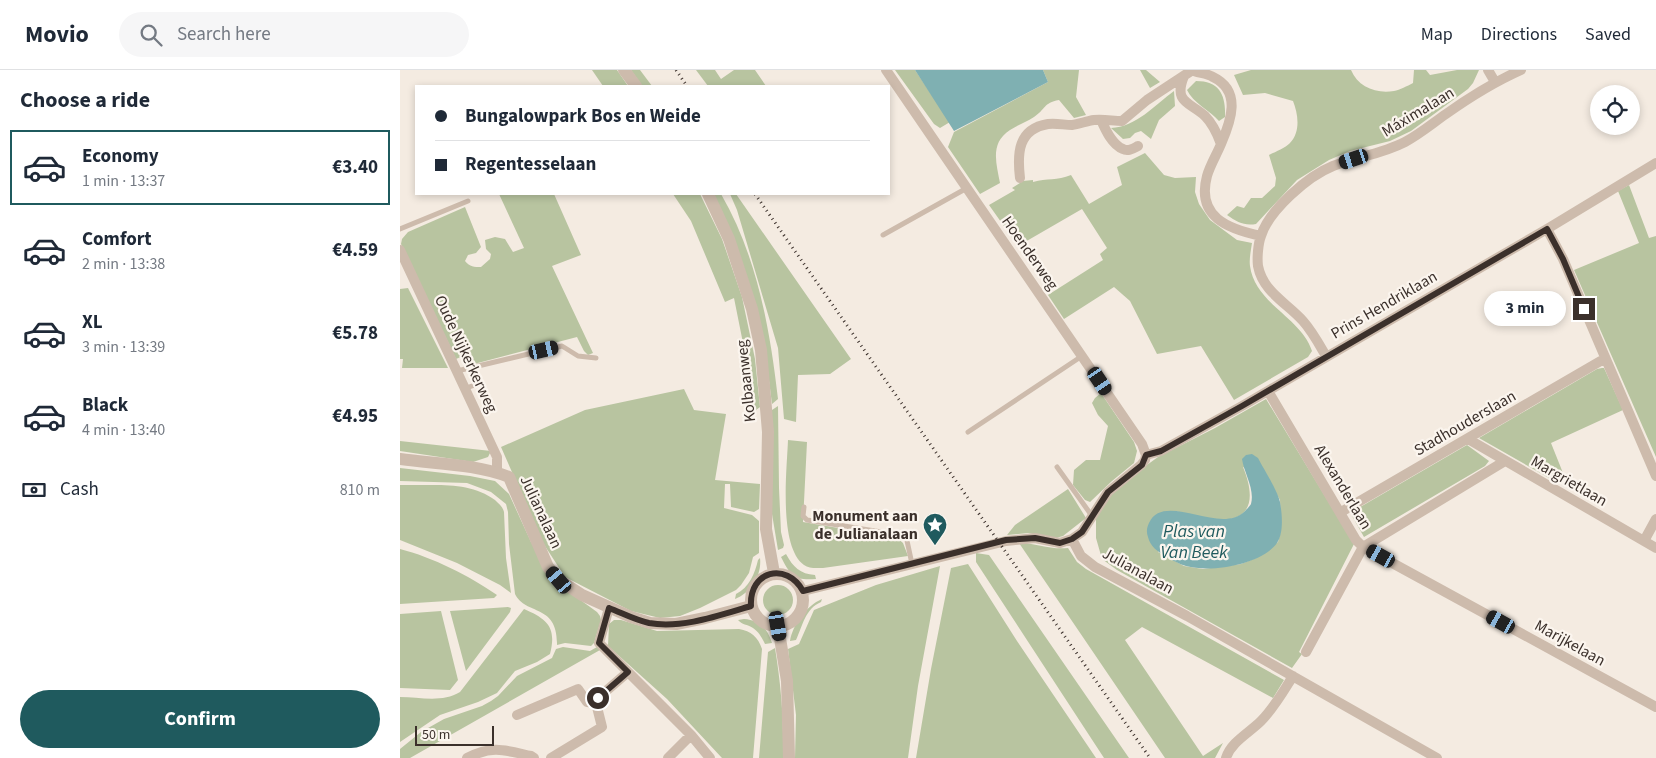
<!DOCTYPE html>
<html lang="en">
<head>
<meta charset="utf-8">
<style>
	body { margin:0; font-family:"Source Sans 3",sans-serif; background:#f6f6f7; color:#1f2937; height:100vh; display:flex; flex-direction:column; font-size:19px; white-space:nowrap }
	* { box-sizing:border-box; margin:0 }
	p { font-size:16px; color:#747a83 }
	.icon { flex:none; width:28px; height:28px; fill:none; stroke:currentColor; stroke-width:2; stroke-linecap:round; stroke-linejoin:round }
	.map { position:relative; flex:1; overflow:hidden }
	.panel { display:flex; flex-direction:column; background:#fff; width:400px }
	.panel>* { flex:none }
	.top-card { position:absolute; left:15px; top:15px; width:475px; height:110px; border-radius:0px; box-shadow:0 2px 8px #0003; display:grid; align-content:center; height:110px; padding:0 20px; background:#fff }
	.controls { position:absolute; left:1190px; top:15px; display:grid; gap:10px }
	.controls a { display:grid; place-items:center; width:50px; height:50px; border-radius:50%; background:#fff; box-shadow:0 2px 8px #0003; font-size:25px }
	.scale { position:absolute; left:15px; bottom:12px; width:79px; box-sizing:border-box; padding-left:5px; border:2px solid #3b302b; border-top:0; font-size:14px; line-height:18px; white-space:nowrap; color:#3b302b; -webkit-text-stroke:4px #fbf5ee; paint-order:stroke }
	.end { position:absolute; width:22px; height:22px; margin:-11px; border:6px solid #3b302b; background:#fff; box-shadow:0 0 0 2px #fff }
	.from { border-radius:50% }
	.bubble { position:absolute; height:35px; border-radius:18px; background:#fff; box-shadow:0 2px 8px #0003; font-size:16px; font-weight:700; line-height:35px; text-align:center }
	.car { position:absolute; width:15px; height:30px; margin:-15px -8px; border-radius:6px; box-shadow:0 0 4px 1px #0007; background:linear-gradient(#222 24%,#8ab4d8 0 40%,#222 0 76%,#8ab4d8 0 86%,#222 0) }
	.top-card b { display:flex; align-items:center; gap:18px; height:48px; font-size:19px }
	.top-card b+b { border-top:1px solid #e0e1e3 }
	.top-card i { width:12px; height:12px; background:#1f2937 }
	ul { padding:0; list-style:none }
	li { display:flex; align-items:center; gap:15px; height:75px; margin:0 10px 8px; padding:0 10px; border:2px solid transparent; border-radius:0px }
	li div { flex:1 }
	li b { display:block; font-size:19px }
	li em { font-style:normal; font-weight:700 }
	li.selected { border-color:#1f5a5e }
	li>.icon { width:45px; height:45px; stroke-width:1.5 }
	h2 { padding:0 20px; font-size:22px; line-height:60px }
	.pay { display:flex; align-items:center; gap:12px; height:55px; padding:0 20px; font-size:19px }
	.pay p { margin-inline-start:auto }
	.button { display:flex; gap:10px; margin-top:auto; padding:10px 20px }
	.button a { flex:1; height:58px; border-radius:30px; background:#1f5a5e; color:#fff; font-size:20px; font-weight:700; line-height:58px; text-align:center }
	header { display:flex; align-items:center; gap:30px; box-sizing:border-box; height:70px; padding:0 25px; background:#fff; border-bottom:1px solid #e0e1e3 }
	header strong { font-size:24px }
	nav { display:flex; gap:28px; margin-inline-start:auto; font-size:18px }
	.search { width:350px; height:45px; background:#f6f6f7; display:flex; align-items:center; gap:12px; box-sizing:border-box; padding:0 18px; border-radius:28px; color:#747a83; font-size:19px }
	main { display:flex; flex:1; min-height:0 }
	.map>svg:first-child { display:block }
	.green { fill:#b8c4a0; fill-rule:evenodd }
	.water { fill:#7fb0b2 }
	.lines { fill:none; stroke-linecap:round; stroke-linejoin:round }
	.service { stroke:#cdbbac; stroke-width:5 }
	.minor { stroke:#cdbbac; stroke-width:10 }
	.tertiary { stroke:#cdbbac; stroke-width:12 }
	.rail { stroke:#3b302b; stroke-width:3; stroke-dasharray:1 4; stroke-linecap:butt }
	.route { stroke:#3b302b; stroke-width:6 }
	.labels { text-anchor:middle; dominant-baseline:central; stroke-width:4.5; stroke-linejoin:round; paint-order:stroke }
	.street-label { font-size:16px; fill:#3b302b; stroke:#fbf5ee }
	.poi-label { font-size:16px; font-weight:bold; fill:#3b302b; stroke:#fbf5ee; text-anchor:end }
	.water-label { font-size:18px; font-style:italic; fill:#1f5a5e; stroke:#fbf5ee }
</style>
</head>
<body>
<header>
<strong>Movio</strong>
<div class="search"><svg class="icon" aria-label="search" viewBox="0 0 24 24"><circle cx="10" cy="10" r="6"/><path d="M15 15l6 6"/></svg>Search here</div>
<nav><a>Map</a><a>Directions</a><a>Saved</a></nav>
</header>
<main>
<section class="panel">
<h2>Choose a ride</h2>
<ul>
<li class="selected"><svg class="icon" aria-label="car" viewBox="0 0 24 24"><path d="M5 17H2v-5l4-1 3-4h7l3 4 3 1v5h-3M9 17h6M6 11h13"/><circle cx="7" cy="17" r="2"/><circle cx="17" cy="17" r="2"/></svg><div><b>Economy</b><p>1 min · 13:37</p></div><em>€3.40</em></li>
<li><svg class="icon" aria-label="car" viewBox="0 0 24 24"><path d="M5 17H2v-5l4-1 3-4h7l3 4 3 1v5h-3M9 17h6M6 11h13"/><circle cx="7" cy="17" r="2"/><circle cx="17" cy="17" r="2"/></svg><div><b>Comfort</b><p>2 min · 13:38</p></div><em>€4.59</em></li>
<li><svg class="icon" aria-label="car" viewBox="0 0 24 24"><path d="M5 17H2v-5l4-1 3-4h7l3 4 3 1v5h-3M9 17h6M6 11h13"/><circle cx="7" cy="17" r="2"/><circle cx="17" cy="17" r="2"/></svg><div><b>XL</b><p>3 min · 13:39</p></div><em>€5.78</em></li>
<li><svg class="icon" aria-label="car" viewBox="0 0 24 24"><path d="M5 17H2v-5l4-1 3-4h7l3 4 3 1v5h-3M9 17h6M6 11h13"/><circle cx="7" cy="17" r="2"/><circle cx="17" cy="17" r="2"/></svg><div><b>Black</b><p>4 min · 13:40</p></div><em>€4.95</em></li>
</ul>
<div class="pay"><svg class="icon" aria-label="cash" viewBox="0 0 24 24"><path d="M3 7h18v10H3z"/><circle cx="12" cy="12" r="2"/></svg>Cash<p>810 m</p></div>
<div class="button"><a>Confirm</a></div>
</section>
<div class="map">
<svg width="1256" height="688" viewBox="0 0 1256 688">
	<rect width="100%" height="100%" fill="#f4ebe1"/>
	<path class="green" d="M192,0H217L228,16H203Z
		M231,0H240L252,16H242Z
		M296,0H315L321,9L334,0H355L366,16H308Z
		M495,0H515L550,52L540,58L534,54Z
		M643,0H679L676,27L686,45L674,48L659,30C643,33 646,39 634,47C626,52 618,55 610,60C590,73 596,92 600,113L580,124L548,77L554,62L648,12Z
		M740,0H746L760,12L750,18Z
		M851,0H951C958,17 976,24 994,21C1000,20 1007,16 1013,13L1014,0H1026L1030,5L1057,0H1079L1073,13L1068,19L1011,61L990,71L950,81L929,90L897,110L856,154C844,156 837,152 827,145L837,136L844,138L851,128H862L875,116L876,108L869,85C875,82 885,78 890,73C901,61 898,44 893,31L865,23L843,25L834,5Z
		M796,11C820,11 826,26 825,47L819,51C809,40 793,33 787,20Z
		M774,21L775,36L759,50L751,69L741,61L735,63L730,68L723,69L711,58C736,57 755,35 774,21Z
		M745,83L764,105L775,108L796,107L795,122L799,134L810,150L837,170L852,173C851,180 849,189 850,196C855,234 901,247 912,281L908,287L834,330L801,276L757,284L730,231L714,217L664,249L648,225L703,190L700,184L707,178L682,139L618,176L589,135L615,120L612,118L623,111L633,110V112C647,108 657,111 671,105L689,134L722,115L717,97Z
		M1229,115L1249,168L1256,166V387L1174,200L1239,173L1218,121Z
		M99,124H154L181,185L152,196L193,283L188,285L184,281L177,267L74,294L63,286L56,289L1,174L2,169L8,162L65,137L81,177L76,183L68,185L65,191C70,197 74,197 81,197L90,189L91,184L86,179L85,170L95,167L105,169L113,182L124,178Z
		M273,124H300L322,169L342,227L355,289L360,337L352,343L347,293L334,228L325,232L291,151Z
		M312,124H321C357,186 370,259 378,329L372,334L365,279Z
		M330,124H336L451,289L430,304L398,305L396,352L384,349L378,278L337,140Z
		M8,218L48,298H2L3,289H0V219Z
		M1202,298H1204L1223,340L1151,373L1163,403L1156,412L1079,368L1197,299Z
		M284,319L294,340L326,344L315,410L360,414L359,439L354,442L331,437L330,414H325L324,438L352,445L359,451V483L353,487L349,503L341,515L336,520L300,538L280,546L260,548L231,541L165,507L143,473L101,377L185,340Z
		M701,323L734,372L737,381L734,393L712,411L690,432L685,430L673,415L674,400L686,390H700L708,356L698,345L692,333L695,328Z
		M866,329L954,474L899,582L902,584L892,598L717,500L702,489L696,468V448L715,418L758,387L815,358ZM843,397L869,410L880,430L881,460L878,472L856,488L841,494L803,499L784,496L758,482L774,441C788,443 802,449 816,450C854,452 855,426 843,397Z
		M378,336L379,418L381,462L384,475L383,478L378,480L372,444V340Z
		M388,370L407,372L403,452L497,468L503,473L508,486L423,498C417,498 409,499 404,495C378,476 387,399 388,370Z
		M0,371L91,381L88,387L73,392L0,381Z
		M1067,375L1089,391L1085,396L964,467L952,446L955,440Z
		M0,398L70,406L95,411L109,424L131,472L161,516L197,542L200,546L201,550L194,573L191,576L165,573L157,575C158,533 126,546 115,524L109,474L108,442L106,434L91,422L67,413L0,411Z
		M0,415C31,416 69,410 95,430C99,434 103,437 104,442L106,488L111,523L100,515L57,493L0,470Z
		M668,419L686,448L663,466L656,468L628,463L607,465L615,455Z
		M619,473C636,473 651,480 668,478L677,492L686,499L884,610L873,628L742,557L725,570L803,686L823,673L815,688H765Z
		M0,479C32,487 70,506 97,525L94,528L0,534Z
		M576,483L589,485L729,688H704L576,492Z
		M386,484C393,497 400,504 415,505L416,509C395,511 390,505 381,487Z
		M360,488C362,505 351,523 335,529L336,524C349,518 355,503 358,490Z
		M568,494L617,571L696,688H516L531,599L551,498Z
		M540,496L518,616L508,688H395L396,645L388,579L399,574L414,540L476,515Z
		M363 530a15 15 0 1 1 30 0a15 15 0 1 1-30 0Z
		M422,529L421,532C405,539 403,555 396,570L390,571C393,554 406,536 422,529Z
		M108,537L111,538L110,542L66,601L50,541Z
		M124,539C147,549 157,557 150,584L137,592L115,601L97,623L78,632L40,645L0,672V627C20,627 42,633 60,622Z
		M41,541L58,610L50,620L0,618V544Z
		M344,549C360,550 368,559 372,573L365,574C362,568 359,562 353,558C347,554 342,555 338,550Z
		M214,550H221L257,561L339,559C351,561 358,567 362,579L353,688H322L267,629L208,576L209,554Z
		M163,577L190,581L197,577L200,580L10,688H0V679L21,662L44,649L82,636L91,631L98,626L117,606L152,588L156,579Z
		M375,578C381,615 384,650 383,688H359L368,582Z"/>
	<path class="water" d="M515,0H643L648,12L554,61Z
		M852,384L858,388C863,398 878,421 880,432C882,443 884,463 877,473C861,495 811,503 786,496C779,494 772,490 765,486C758,482 750,476 748,467C746,462 747,457 749,453C764,421 819,465 844,442C846,440 850,436 851,434C855,419 844,403 842,389L846,385Z"/>
	<g class="lines">
		<path class="service" d="M0,159L68,131
			M483,165L567,118
			M57,301L162,276L178,286L196,288
			M66,318L81,313
			M568,362L682,286
			M657,397L692,446
			M404,437L403,446L407,450L506,466L512,494"/>
		<path class="minor" d="M486,0L742,374L746,385
			M792,0C796,3 807,3 813,7C842,21 831,51 821,74
			M1088,0L1095,12
			M784,6C773,33 790,32 805,46C813,54 817,63 821,74C817,84 810,95 807,106C796,147 828,159 861,166
			M701,50C705,59 712,75 723,79C728,82 734,78 738,76
			M620,108C617,83 618,59 648,54C657,53 664,55 672,55C679,54 687,51 694,50C704,49 713,51 722,51L747,30L791,1
			M1147,159L1163,189L1256,406
			M0,180L97,387V403
			M926,286C919,274 912,261 903,251C887,233 863,222 858,196C857,188 858,174 861,166C869,140 908,106 933,96C957,87 982,84 1005,72C1020,64 1033,53 1046,44C1070,27 1094,12 1121,0
			M868,321L956,470L963,477L906,582
			M1068,369L1256,478
			M746,385L761,381L842,336L1147,159L1256,93
			M941,442L1204,289
			M672,469L681,486L695,497L787,546L1037,688
			M1244,471L1256,449
			M963,477L1256,637
			M963,477L1105,391
			M403,521L606,471L635,468L660,473L672,469L682,462L708,422L741,395L745,390L746,385
			M209,538L199,573L291,665L310,688
			M117,645L178,619L187,632L196,633
			M67,688C93,675 104,680 131,686L134,688
			M151,688L202,657L196,633L198,628L228,602
			M268,688L291,665
			M826,688C831,672 849,663 861,651C874,638 883,622 893,606"/>
		<path class="tertiary" d="M224,0L236,16
			M308,124L329,169L352,239L361,280L368,362L366,459L374,503
			M0,389C36,394 76,394 109,407L148,497L159,510L182,525L231,547L250,553L276,554L305,548L351,536
			M351 530a26 26 0 1 1 52 0a26 26 0 1 1-52 0Z
			M378,556L387,611L389,688"/>
		<path class="rail" d="M276,0L287,16
			M355,124L750,688"/>
	</g>
	<g class="lines">
		<path class="route" d="M198,628L228,602L199,573L209,538C222,543 235,550 249,553C282,559 320,545 351,536C349,501 386,491 403,521L606,470L635,468L660,473L672,469L682,462L708,422L742,395L746,385L761,381L842,336L1147,159L1163,189L1184,239"/>
	</g>
	<defs>
		<symbol id="sight-pin" viewBox="-11 -11 22 30"><path d="M0 17L-7.5 6A9.5 9.5 0 1 1 7.5 6Z" fill="#1f5a5e" stroke="#fbf5ee"/><path d="M0-6L1.8-2.2L6-1.7L2.9 1.2L3.7 5.4L0 3.3L-3.7 5.4L-2.9 1.2L-6-1.7L-1.8-2.2Z" fill="#fff"/></symbol>
	</defs>
	<g fill-rule="evenodd">
		<use href="#sight-pin" x="521" y="441" width="28" height="38"/>
	</g>
	<g class="labels">
		<g class="street-label">
			<text transform="translate(1018 42) rotate(-31)">Máximalaan</text>
			<text transform="translate(630 183) rotate(55)">Hoenderweg</text>
			<text transform="translate(984 235) rotate(-30)">Prins Hendriklaan</text>
			<text transform="translate(66 284) rotate(65)">Oude Nijkerkerweg</text>
			<text transform="translate(346 311) rotate(-96)">Kolbaanweg</text>
			<text transform="translate(1065 353) rotate(-30)">Stadhouderslaan</text>
			<text transform="translate(1169 411) rotate(30)">Margrietlaan</text>
			<text transform="translate(943 417) rotate(59)">Alexanderlaan</text>
			<text transform="translate(141 442) rotate(65)">Julianalaan</text>
			<text transform="translate(738 501) rotate(29)">Julianalaan</text>
			<text transform="translate(1170 573) rotate(29)">Marijkelaan</text>
		</g>
		<g class="poi-label">
			<text x="518" y="446">Monument aan<tspan x="518" dy="18">de Julianalaan</tspan></text>
		</g>
		<g class="water-label">
			<text x="794" y="461">Plas van<tspan x="794" dy="21">Van Beek</tspan></text>
		</g>
	</g>
</svg>
<div class="controls">
<a><svg class="icon" aria-label="locate" viewBox="0 0 24 24"><circle cx="12" cy="12" r="6"/><path d="M12 2v4M12 18v4M2 12h4M18 12h4"/></svg></a>
</div>
<div class="scale">50 m</div>
<i class="end from" style="left:198px;top:628px"></i>
<i class="end" style="left:1184px;top:239px"></i>
<div class="bubble" style="left:1084px;top:221px;width:82px">3 min</div>
<i class="car" style="left:954px;top:89px;rotate:252deg"></i>
<i class="car" style="left:144px;top:280px;rotate:77deg"></i>
<i class="car" style="left:700px;top:311px;rotate:146deg"></i>
<i class="car" style="left:981px;top:486px;rotate:299deg"></i>
<i class="car" style="left:159px;top:510px;rotate:320deg"></i>
<i class="car" style="left:1101px;top:552px;rotate:299deg"></i>
<i class="car" style="left:378px;top:556px;rotate:170deg"></i>
<div class="top-card">
<b><i class="from"></i>Bungalowpark Bos en Weide</b>
<b><i></i>Regentesselaan</b>
</div>
</div>
</main>
</body>
</html>
